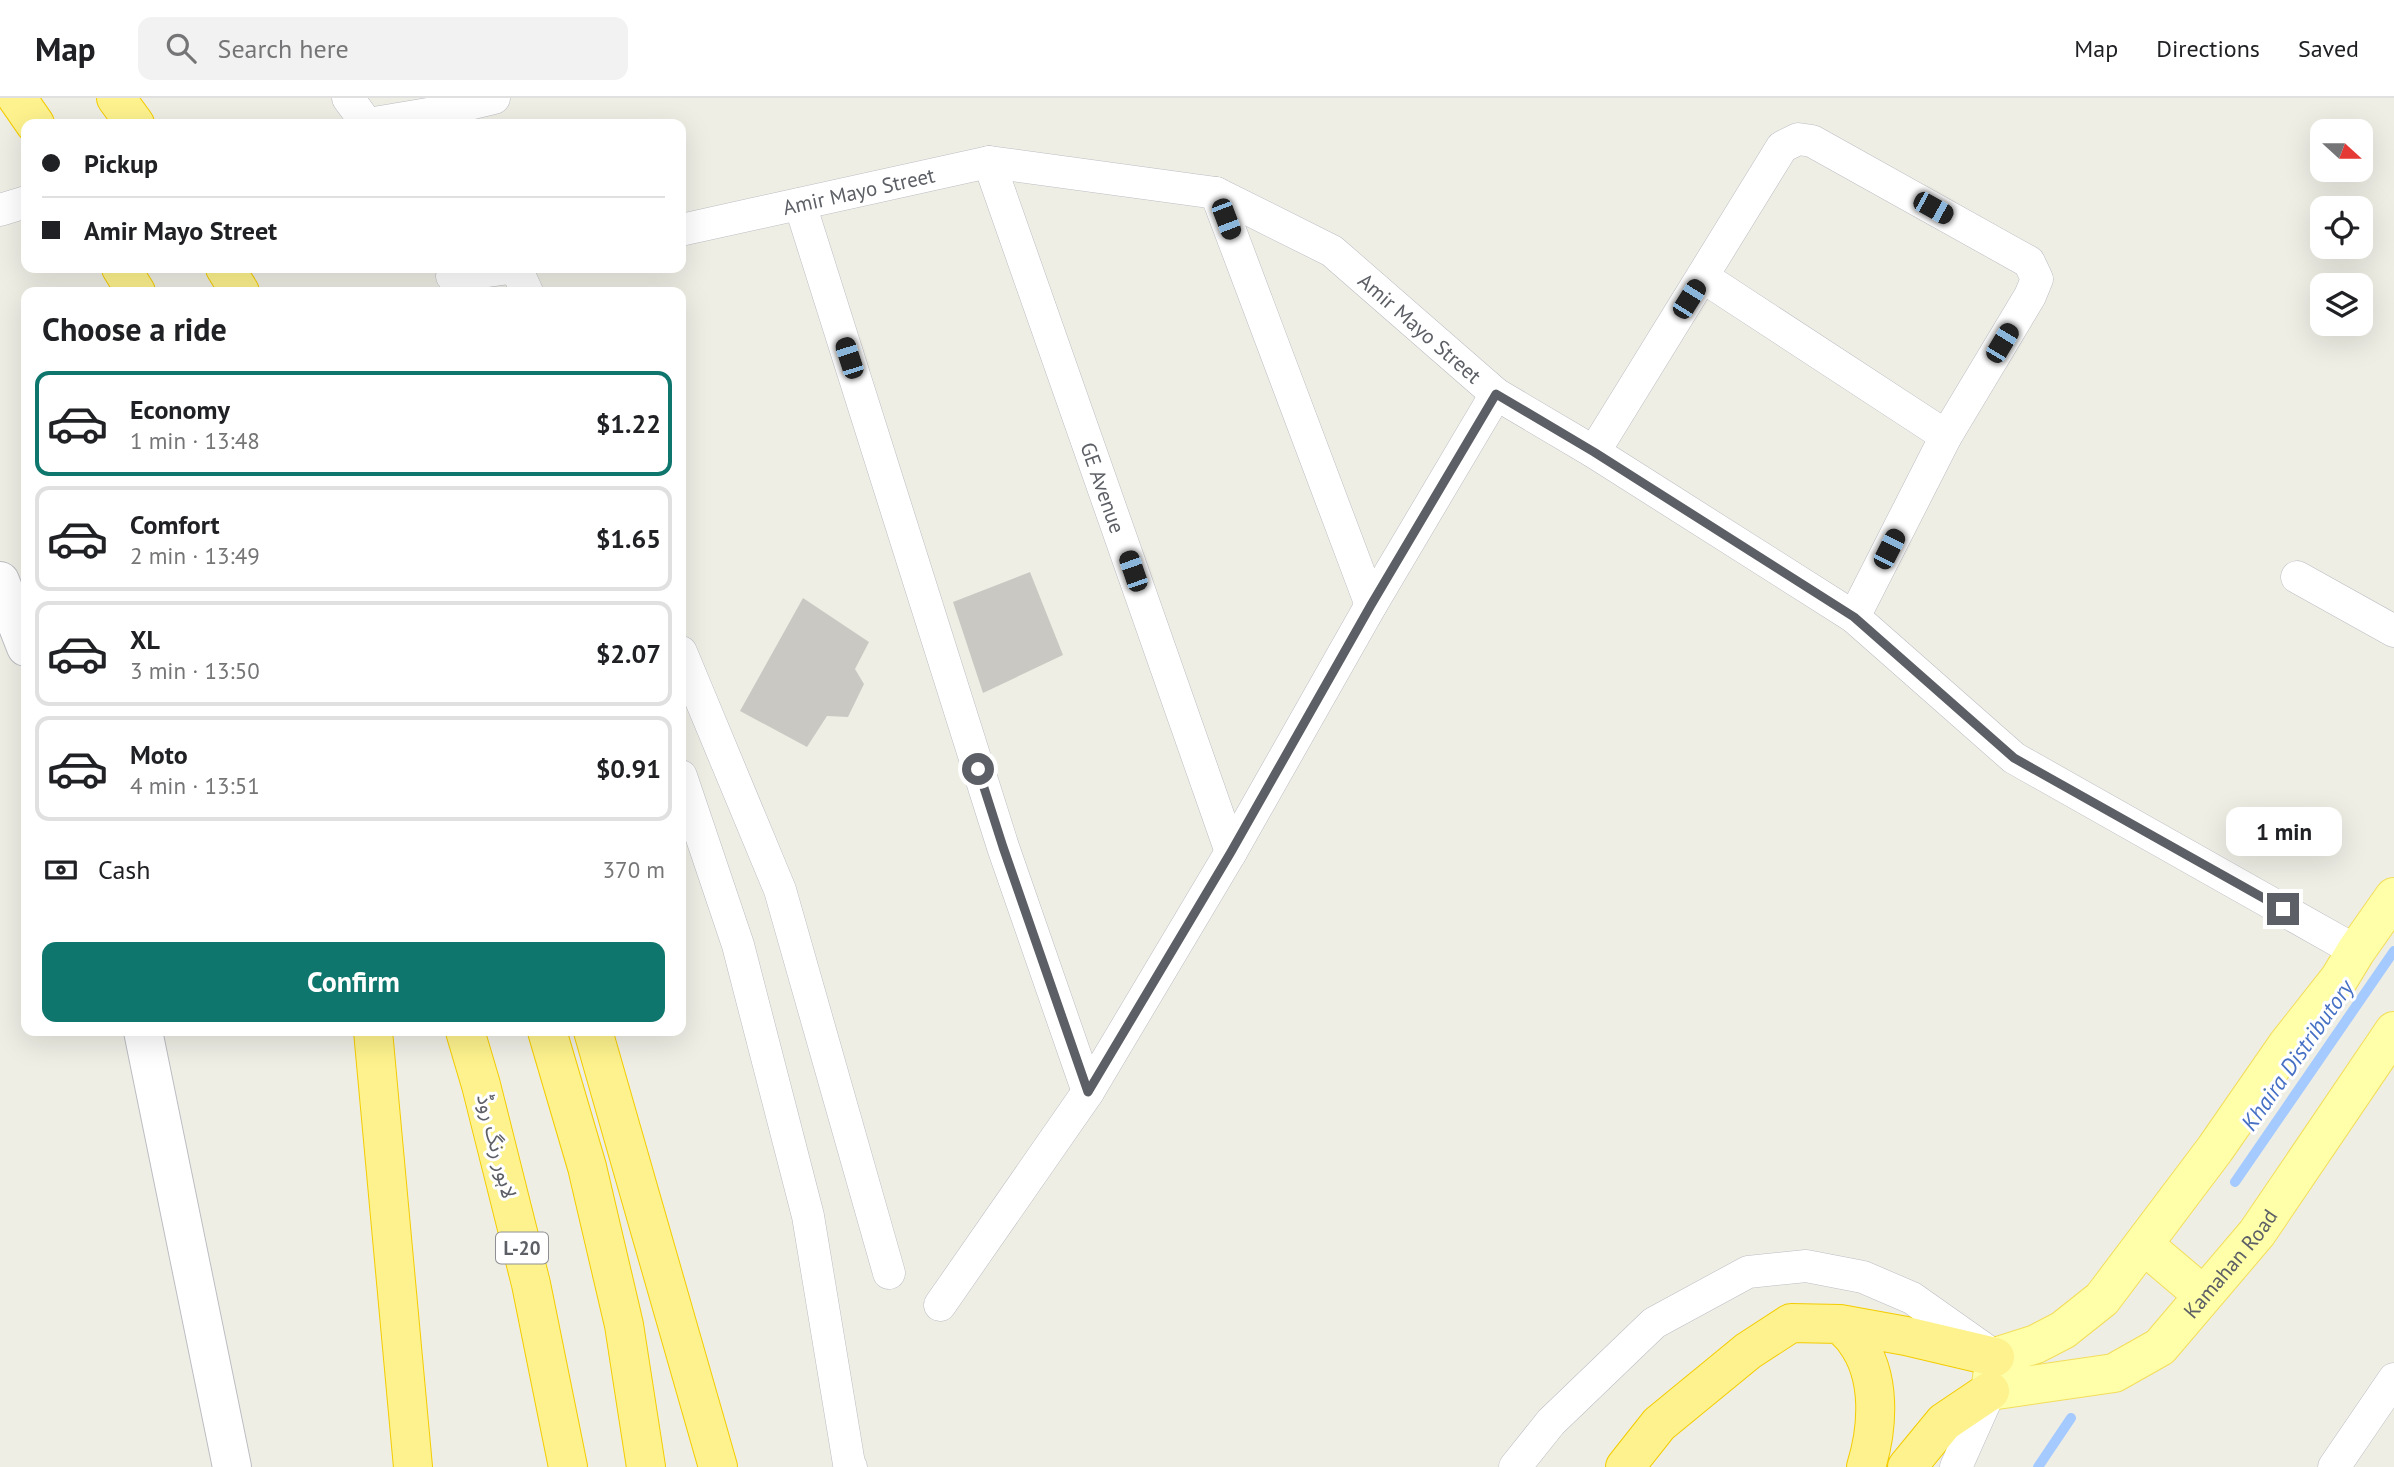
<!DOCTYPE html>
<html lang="en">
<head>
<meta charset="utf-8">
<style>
	body { margin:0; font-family:"PT Sans","Noto Sans Arabic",sans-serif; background:#f2f2f2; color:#202124; height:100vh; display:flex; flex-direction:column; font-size:26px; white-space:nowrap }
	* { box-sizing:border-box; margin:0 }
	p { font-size:23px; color:#757577 }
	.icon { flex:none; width:38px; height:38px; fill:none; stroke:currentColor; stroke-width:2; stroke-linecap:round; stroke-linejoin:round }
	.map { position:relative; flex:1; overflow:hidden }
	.panel { position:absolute; left:21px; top:189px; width:665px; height:749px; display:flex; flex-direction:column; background:#fff; border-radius:14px; box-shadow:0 7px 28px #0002 }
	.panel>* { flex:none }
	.top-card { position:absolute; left:21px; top:21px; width:665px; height:154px; border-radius:14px; box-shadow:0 7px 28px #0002; display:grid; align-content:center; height:154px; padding:0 21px; background:#fff }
	.needle { width:46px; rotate:111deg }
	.buttons { position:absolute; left:2310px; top:21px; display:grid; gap:14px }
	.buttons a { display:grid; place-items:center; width:63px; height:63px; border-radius:14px; background:#fff; box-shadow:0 7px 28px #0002; font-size:35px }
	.end { position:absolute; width:32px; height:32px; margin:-16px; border:9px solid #5c5f65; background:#fff; box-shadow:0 0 0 4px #fff }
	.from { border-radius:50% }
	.bubble { position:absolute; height:49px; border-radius:14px; background:#fff; box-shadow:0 7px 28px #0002; font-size:23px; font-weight:700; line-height:49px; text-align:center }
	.car { position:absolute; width:21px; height:42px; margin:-21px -10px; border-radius:9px; box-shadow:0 0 5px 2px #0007; background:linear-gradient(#222 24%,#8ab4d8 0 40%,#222 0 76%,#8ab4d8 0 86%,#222 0) }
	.top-card b { display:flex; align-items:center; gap:24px; height:66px; font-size:26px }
	.top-card b+b { border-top:2px solid #e0e0e0 }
	.top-card i { width:18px; height:18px; background:#202124 }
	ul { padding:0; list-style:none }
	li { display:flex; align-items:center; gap:21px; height:105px; margin:0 14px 10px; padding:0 7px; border:4px solid #e0e0e0; border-radius:14px }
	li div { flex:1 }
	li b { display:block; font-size:26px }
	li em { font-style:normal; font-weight:700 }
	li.selected { border-color:#0f766e }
	li>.icon { width:63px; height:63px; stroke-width:1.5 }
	h2 { padding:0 21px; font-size:32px; line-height:84px }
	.pay { display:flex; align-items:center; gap:18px; height:77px; padding:0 21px; font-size:26px }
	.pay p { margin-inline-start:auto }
	.primary-button { display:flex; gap:14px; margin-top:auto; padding:14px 21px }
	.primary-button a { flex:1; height:80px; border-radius:14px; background:#0f766e; color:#fff; font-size:28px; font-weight:700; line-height:80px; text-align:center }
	header { display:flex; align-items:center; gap:42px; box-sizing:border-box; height:98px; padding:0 35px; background:#fff; border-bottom:2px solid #e0e0e0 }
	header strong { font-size:33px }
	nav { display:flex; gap:38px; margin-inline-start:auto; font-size:24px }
	.search { width:490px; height:63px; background:#f2f2f2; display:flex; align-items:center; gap:18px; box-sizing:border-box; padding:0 24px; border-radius:14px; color:#757577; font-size:26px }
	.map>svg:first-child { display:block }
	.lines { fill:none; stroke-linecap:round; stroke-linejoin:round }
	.stream { stroke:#a4caff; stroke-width:10 }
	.building { fill:#cac8c2 }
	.minor-casing { stroke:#bcbdc3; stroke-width:33 }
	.tertiary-casing { stroke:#bcbdc3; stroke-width:40 }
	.primary-casing { stroke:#f2de5b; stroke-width:40 }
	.motorway-casing { stroke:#f3cc00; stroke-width:40 }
	.minor { stroke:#fff; stroke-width:32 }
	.tertiary { stroke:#fff; stroke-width:38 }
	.primary { stroke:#fffea9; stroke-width:38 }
	.motorway { stroke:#fdf28d; stroke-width:38 }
	.route { stroke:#5c5f65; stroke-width:9 }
	.labels { text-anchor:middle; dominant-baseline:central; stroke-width:6; stroke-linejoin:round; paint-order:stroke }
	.shield { fill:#fff; stroke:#8d8f93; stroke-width:2 }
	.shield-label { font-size:19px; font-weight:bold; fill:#5c5f65 }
	.street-label { font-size:21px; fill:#5c5f65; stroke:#fff }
	.water-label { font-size:23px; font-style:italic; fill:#4670c4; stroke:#fff }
</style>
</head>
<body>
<header>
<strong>Map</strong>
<div class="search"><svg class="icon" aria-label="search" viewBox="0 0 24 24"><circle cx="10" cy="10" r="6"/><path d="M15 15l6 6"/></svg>Search here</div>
<nav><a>Map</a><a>Directions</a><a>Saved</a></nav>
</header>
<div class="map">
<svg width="2394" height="1369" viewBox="0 0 2394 1369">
	<rect width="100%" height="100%" fill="#efeee5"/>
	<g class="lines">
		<path class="stream" d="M2235,1084L2394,853
			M2038,1369L2071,1320"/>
	</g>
	<path class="building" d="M1030,474L1063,557L983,595L953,504Z
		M803,500L869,544L855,571L864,586L848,619L827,618L807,649L740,613Z"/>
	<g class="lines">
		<defs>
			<g id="minor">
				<path d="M348,0L367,26"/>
				<path d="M368,26L428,16L494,0"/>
				<path id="s1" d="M989,64L1231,754"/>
				<path d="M1216,95L1371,507"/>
				<path d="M800,106L1003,749L1088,994"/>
				<path d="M0,112L26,104"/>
				<path id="s2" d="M681,132L989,64L1216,95L1332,153L1496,296L1594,354L1854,519L2014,660L2356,853"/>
				<path d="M516,170L527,194"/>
				<path d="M452,178L509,170"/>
				<path d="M1703,179L1946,338"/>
				<path d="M1594,354L1782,49L1798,41L1812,43L2029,164L2037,181L2030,198L1946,338L1854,519"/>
				<path d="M2297,479L2394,533"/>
				<path d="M681,554L780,792L889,1175"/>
				<path d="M681,678L738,847L808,1118L849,1366L851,1369"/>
				<path d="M940,1207L1088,994L1231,754L1371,507L1496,296"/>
				<path d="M1515,1369L1551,1324L1654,1225L1748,1174L1806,1168L1863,1179L1912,1200L1987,1253"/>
				<path d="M1956,1369L1990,1293"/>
				<path d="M2334,1369L2394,1281"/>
			</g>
			<path id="tertiary" d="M0,483L26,549
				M143,933L232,1369"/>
			<g id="primary">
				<path id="s3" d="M2394,799L2356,853L2339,881L2287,947L2215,1051L2102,1201L2063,1232L2036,1246L1995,1259L1990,1293L2114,1275L2160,1249L2257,1135L2394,933"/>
				<path d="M2144,1147L2203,1197"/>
			</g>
			<path id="motorway" d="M17,0L35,26
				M116,0L135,26
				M121,170L136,194
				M225,170L240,194
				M373,933L413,1369
				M465,933L481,987L531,1186L568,1369
				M547,933L587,1069L624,1227L646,1369
				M593,933L718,1369
				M1840,1226C1845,1231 1851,1236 1855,1242C1882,1278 1878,1330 1866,1369
				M1625,1369L1659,1326L1748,1253L1791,1225L1840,1226L1906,1238L1995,1259
				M1907,1369L1944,1324L1990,1293"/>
		</defs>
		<use href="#minor" class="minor-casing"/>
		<use href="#tertiary" class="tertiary-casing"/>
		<use href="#primary" class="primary-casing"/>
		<use href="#motorway" class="motorway-casing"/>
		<use href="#minor" class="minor"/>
		<use href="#tertiary" class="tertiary"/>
		<use href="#primary" class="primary"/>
		<use href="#motorway" class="motorway"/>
	</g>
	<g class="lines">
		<path class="route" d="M978,671L1003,749L1088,994L1231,754L1371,507L1496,296L1594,354L1854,519L2014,660L2283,811"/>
	</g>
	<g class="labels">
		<rect class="shield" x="496" y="1134.5" width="52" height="31" rx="5"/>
		<g class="shield-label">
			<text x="522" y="1150">L-20</text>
		</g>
		<g class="street-label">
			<text stroke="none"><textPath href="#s2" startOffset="182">Amir Mayo Street</textPath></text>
			<text stroke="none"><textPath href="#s2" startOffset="791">Amir Mayo Street</textPath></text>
			<text stroke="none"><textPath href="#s1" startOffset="345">GE Avenue</textPath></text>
			<text transform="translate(497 1048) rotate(76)">لاہور رنگ روڈ</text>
			<text stroke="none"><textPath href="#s3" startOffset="942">Kamahan Road</textPath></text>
		</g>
		<g class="water-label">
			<text transform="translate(2297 957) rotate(-55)">Khaira Distributory</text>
		</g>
	</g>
</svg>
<div class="buttons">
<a><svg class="needle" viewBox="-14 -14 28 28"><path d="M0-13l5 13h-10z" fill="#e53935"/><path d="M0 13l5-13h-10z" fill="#757577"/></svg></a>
<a><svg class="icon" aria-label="locate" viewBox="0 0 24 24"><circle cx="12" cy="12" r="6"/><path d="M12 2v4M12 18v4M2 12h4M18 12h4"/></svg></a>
<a><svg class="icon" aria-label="layers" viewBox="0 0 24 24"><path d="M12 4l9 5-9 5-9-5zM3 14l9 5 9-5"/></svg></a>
</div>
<i class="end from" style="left:978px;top:671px"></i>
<i class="end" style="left:2283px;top:811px"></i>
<div class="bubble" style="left:2226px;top:709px;width:116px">1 min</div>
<i class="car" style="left:1933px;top:110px;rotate:119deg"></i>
<i class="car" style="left:1226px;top:121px;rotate:159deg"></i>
<i class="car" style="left:1689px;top:201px;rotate:32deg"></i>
<i class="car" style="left:2002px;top:245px;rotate:31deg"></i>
<i class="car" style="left:849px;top:260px;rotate:342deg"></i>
<i class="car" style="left:1889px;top:451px;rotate:27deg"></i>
<i class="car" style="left:1133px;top:473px;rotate:341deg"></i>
<div class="top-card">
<b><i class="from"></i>Pickup</b>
<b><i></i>Amir Mayo Street</b>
</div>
<section class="panel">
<h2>Choose a ride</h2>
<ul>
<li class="selected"><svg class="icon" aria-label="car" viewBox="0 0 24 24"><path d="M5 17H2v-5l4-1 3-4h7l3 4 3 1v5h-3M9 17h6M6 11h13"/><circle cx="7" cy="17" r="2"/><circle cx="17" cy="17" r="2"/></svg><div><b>Economy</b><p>1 min · 13:48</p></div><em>$1.22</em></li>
<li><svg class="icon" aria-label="car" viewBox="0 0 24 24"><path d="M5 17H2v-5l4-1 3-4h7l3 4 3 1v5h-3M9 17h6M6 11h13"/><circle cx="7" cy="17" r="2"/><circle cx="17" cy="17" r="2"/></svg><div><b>Comfort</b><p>2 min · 13:49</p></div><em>$1.65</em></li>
<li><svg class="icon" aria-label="car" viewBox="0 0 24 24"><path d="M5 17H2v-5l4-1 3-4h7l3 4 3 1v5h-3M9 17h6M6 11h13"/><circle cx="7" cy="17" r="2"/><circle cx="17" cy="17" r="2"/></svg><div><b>XL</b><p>3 min · 13:50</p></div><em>$2.07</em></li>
<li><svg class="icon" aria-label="car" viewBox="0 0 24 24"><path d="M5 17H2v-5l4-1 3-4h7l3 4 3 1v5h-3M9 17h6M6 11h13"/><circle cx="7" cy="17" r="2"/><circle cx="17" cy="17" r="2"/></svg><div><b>Moto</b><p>4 min · 13:51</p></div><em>$0.91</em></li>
</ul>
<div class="pay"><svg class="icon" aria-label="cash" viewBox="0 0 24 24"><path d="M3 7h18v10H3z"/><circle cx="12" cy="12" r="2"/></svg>Cash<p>370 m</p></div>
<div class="primary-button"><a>Confirm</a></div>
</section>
</div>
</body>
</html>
